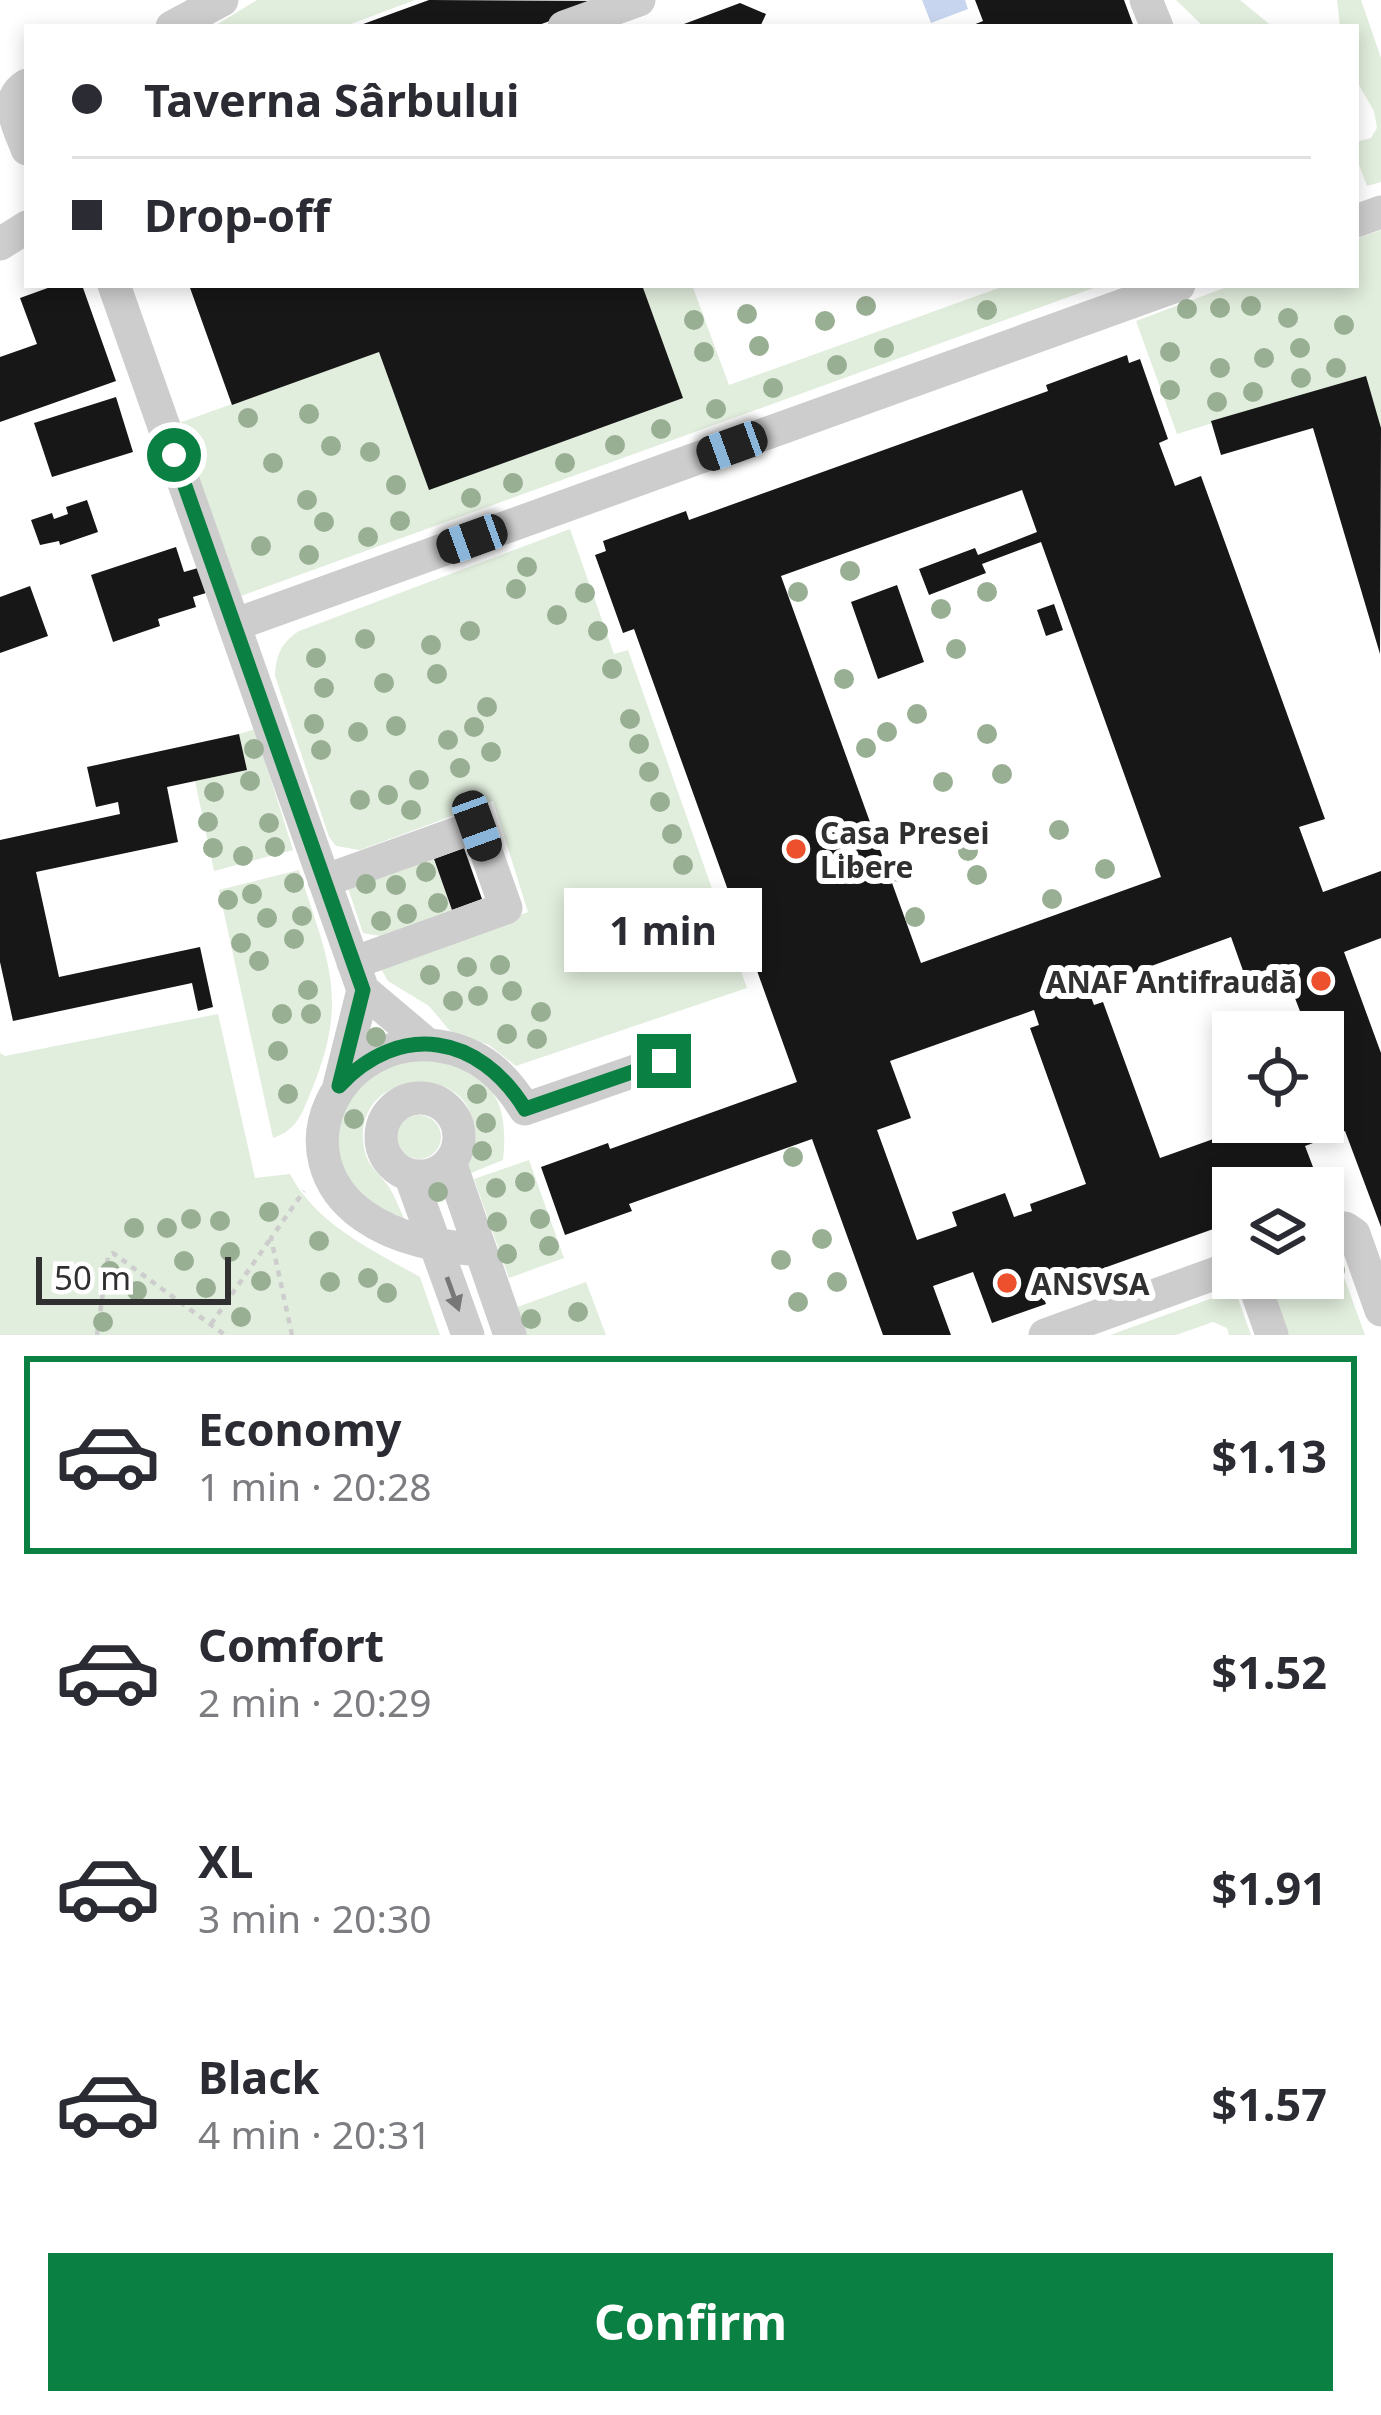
<!DOCTYPE html>
<html lang="en">
<head>
<meta charset="utf-8">
<style>
	body { margin:0; font-family:"Noto Sans",sans-serif; background:#f7f7f7; color:#2b2b33; height:100vh; display:flex; flex-direction:column; font-size:45px; white-space:nowrap }
	* { box-sizing:border-box; margin:0 }
	p { font-size:39px; color:#7c7c81 }
	.icon { flex:none; width:66px; height:66px; fill:none; stroke:currentColor; stroke-width:2; stroke-linecap:round; stroke-linejoin:round }
	.map { position:relative; height:1335px; overflow:hidden }
	.panel { display:flex; flex-direction:column; background:#fff; flex:1 }
	.panel>* { flex:none }
	.banner { position:absolute; left:24px; top:24px; width:1335px; height:264px; border-radius:0px; box-shadow:0 6px 18px #0003; display:grid; align-content:center; height:264px; padding:0 48px; background:#fff }
	.fabs { position:absolute; left:1212px; top:1011px; display:grid; gap:24px }
	.fabs a { display:grid; place-items:center; width:132px; height:132px; border-radius:0px; background:#fff; box-shadow:0 6px 18px #0003; font-size:60px }
	.scale { position:absolute; left:36px; bottom:30px; width:195px; box-sizing:border-box; padding-left:12px; border:6px solid #303030; border-top:0; font-size:33px; line-height:42px; white-space:nowrap; color:#303030; -webkit-text-stroke:9px #fff; paint-order:stroke }
	.end { position:absolute; width:54px; height:54px; margin:-27px; border:15px solid #0b8043; background:#fff; box-shadow:0 0 0 6px #fff }
	.from { border-radius:50% }
	.bubble { position:absolute; height:84px; border-radius:0px; background:#fff; box-shadow:0 6px 18px #0003; font-size:39px; font-weight:700; line-height:84px; text-align:center }
	.car { position:absolute; width:36px; height:72px; margin:-36px -18px; border-radius:15px; box-shadow:0 0 9px 3px #0007; background:linear-gradient(#222 24%,#8ab4d8 0 40%,#222 0 76%,#8ab4d8 0 86%,#222 0) }
	.banner b { display:flex; align-items:center; gap:42px; height:114px; font-size:45px }
	.banner b+b { border-top:3px solid #e1e1e2 }
	.banner i { width:30px; height:30px; background:#2b2b33 }
	ul { padding:21px 0 0; list-style:none }
	li { display:flex; align-items:center; gap:36px; height:198px; margin:0 24px 18px; padding:0 24px; border:6px solid transparent; border-radius:0px }
	li div { flex:1 }
	li b { display:block; font-size:45px }
	li em { font-style:normal; font-weight:700 }
	li.active { border-color:#0b8043 }
	li>.icon { width:108px; height:108px; stroke-width:1.5 }
	.action { display:flex; gap:24px; margin-top:auto; padding:24px 48px }
	.action a { flex:1; height:138px; border-radius:0px; background:#0b8043; color:#fff; font-size:48px; font-weight:700; line-height:138px; text-align:center }
	.map>svg:first-child { display:block }
	.green { fill:#e1eddd }
	.water { fill:#c8d5ee }
	.building { fill:#171717; fill-rule:evenodd }
	.lines { fill:none; stroke-linecap:round; stroke-linejoin:round }
	.path { stroke:#cdcdcd; stroke-width:4.5; stroke-dasharray:6 6; stroke-linecap:butt }
	.minor { stroke:#cdcdcd; stroke-width:33 }
	.tree { fill:#99af93 }
	.oneway { fill:#777 }
	.route { stroke:#0b8043; stroke-width:15 }
	.poi-dot { fill:#ec502c; stroke:#fff; stroke-width:4.5 }
	.labels { text-anchor:middle; dominant-baseline:central; stroke-width:12; stroke-linejoin:round; paint-order:stroke }
	.poi-label { font-size:30px; font-weight:bold; fill:#303030; stroke:#fff; text-anchor:start }
</style>
</head>
<body>
<div class="map">
<svg width="1381" height="1335" viewBox="0 0 1381 1335">
	<rect width="100%" height="100%" fill="#fff"/>
	<path class="green" d="M257,0H415L343,27H213Z
		M1176,0H1240L1273,27H1204Z
		M1337,0H1361L1381,58V182L1367,186L1356,157V142L1371,138L1377,128L1374,111L1356,80V27H1340Z
		M1381,230V428L1365,376L1177,434L1136,321L1232,285H1356V239Z
		M189,285H432L561,343L593,431L682,398L642,285H692L729,385L1007,285H1102L241,596L179,423L232,404Z
		M570,529L614,654L628,650L747,988L516,1066L489,1045L450,1031L429,1006L388,981L381,969L528,912L493,801L360,850L336,846L329,837L275,676C276,655 281,643 299,631Z
		M255,729L293,850L214,871L195,781L247,770L239,734Z
		M431,852L452,910L380,936L363,933L348,888Z
		M299,870C327,959 350,997 312,1089C303,1111 298,1130 273,1138L219,890Z
		M218,1014L255,1178L290,1174C316,1224 372,1250 420,1277L440,1335H0V1053L5,1056Z
		M419,1053C482,1072 511,1087 503,1160L471,1173L466,1159C507,1060 348,1057 364,1148C367,1166 380,1174 389,1187C396,1198 400,1211 406,1222L361,1200L338,1162V1118L359,1079Z
		M397 1137a22 22 0 1 1 44 0a22 22 0 1 1-44 0Z
		M529,1160L564,1258L509,1278L474,1179Z
		M1336,1255L1365,1335H1288L1268,1279L1323,1278V1259Z
		M586,1282L606,1335H522L512,1309Z
		M1235,1290L1251,1335H1229L1227,1328L1213,1322L1176,1335H1110Z"/>
	<path class="water" d="M922,0H965L968,9L931,23Z"/>
	<path class="building" d="M429,0L606,1L533,27H355Z
		M975,0H1124L1134,27H968L983,21Z
		M740,3L766,14L760,27H676Z
		M56,285H82L116,381L0,422V357L37,344L20,298Z
		M189,285H642L683,398L429,490L379,352L232,405Z
		M1127,355L1129,363L1140,359L1168,439L1159,443L1175,486L1201,476L1325,819L1299,827L1323,892L1381,871V938L1344,952L1381,1053V1227L1345,1131L1305,1146L1321,1188H1233V1222L1059,1284L1055,1273L1037,1280L1046,1304L992,1323L973,1272L933,1286L951,1335H883L812,1139L629,1204L632,1211L565,1235L541,1167L608,1143L610,1149L797,1082L634,629L623,633L595,555L606,551L603,541L686,511L689,520L1048,391L1046,385ZM1022,490L1037,532L978,555L975,548L919,569L929,595L986,573L982,564L1041,542L1161,877L921,963L781,576ZM1231,937L1251,993L1288,980L1308,1032H1323V1073L1329,1089L1323,1091V1122H1241L1245,1135L1221,1143L1219,1137L1160,1158L1103,1002L1094,1005L1088,989ZM1034,1010L1039,1025L1030,1028L1086,1184L1030,1204L1032,1211L1014,1217L1005,1193L952,1212L957,1226L917,1240L877,1130L911,1118L890,1061Z
		M1366,376L1381,428L1380,654L1313,428L1221,455L1211,421Z
		M116,397L133,452L52,477L34,423Z
		M87,500L98,532L60,545L59,541L40,545L31,520L52,513L54,519L68,514L66,507Z
		M176,547L184,572L198,568L206,593L193,597L196,607L158,619L160,626L113,642L91,575Z
		M897,585L924,662L878,679L851,602Z
		M30,586L48,636L0,653V597Z
		M1054,604L1063,630L1046,636L1037,610Z
		M239,734L247,770L167,787L178,842L36,872L59,977L200,947L213,1007L198,1011L192,983L13,1021L0,962V840L120,814L118,802L96,807L87,767Z
		M464,848L482,899L452,910L434,859Z"/>
	<g class="lines">
		<path class="path" d="M211,1324L271,1238
			M97,1335L108,1257L113,1253L225,1335
			M292,1335L271,1238L304,1191"/>
		<path class="minor" d="M1146,0L1157,27
			M172,27L222,0
			M564,27L639,0
			M27,85C2,100 19,127 27,149
			M1356,221L1381,212
			M0,244L27,227
			M114,285L363,990L428,1045
			M234,625L1179,285
			M324,881L477,826L506,908L353,963
			M339,1086L363,990
			M381 1137a39 39 0 1 1 78 0a39 39 0 1 1-78 0Z
			M450,1162L510,1335
			M410,1175L468,1335
			M1323,1234L1345,1228L1354,1234L1381,1310
			M479,1250C438,1246 398,1240 364,1216C277,1155 338,1032 439,1046C479,1052 504,1075 525,1109L664,1061
			M1252,1278L1272,1335
			M1045,1335L1233,1267"/>
	</g>
	<g class="tree">
		<circle cx="866" cy="306" r="10"/>
		<circle cx="1251" cy="306" r="10"/>
		<circle cx="1220" cy="308" r="10"/>
		<circle cx="1187" cy="309" r="10"/>
		<circle cx="987" cy="310" r="10"/>
		<circle cx="747" cy="314" r="10"/>
		<circle cx="1288" cy="318" r="10"/>
		<circle cx="694" cy="320" r="10"/>
		<circle cx="825" cy="321" r="10"/>
		<circle cx="1344" cy="325" r="10"/>
		<circle cx="759" cy="346" r="10"/>
		<circle cx="884" cy="348" r="10"/>
		<circle cx="1300" cy="348" r="10"/>
		<circle cx="704" cy="352" r="10"/>
		<circle cx="1170" cy="352" r="10"/>
		<circle cx="1264" cy="358" r="10"/>
		<circle cx="837" cy="365" r="10"/>
		<circle cx="1220" cy="368" r="10"/>
		<circle cx="1336" cy="368" r="10"/>
		<circle cx="1301" cy="378" r="10"/>
		<circle cx="773" cy="388" r="10"/>
		<circle cx="1170" cy="390" r="10"/>
		<circle cx="1253" cy="392" r="10"/>
		<circle cx="1217" cy="402" r="10"/>
		<circle cx="716" cy="409" r="10"/>
		<circle cx="309" cy="414" r="10"/>
		<circle cx="248" cy="418" r="10"/>
		<circle cx="661" cy="429" r="10"/>
		<circle cx="615" cy="445" r="10"/>
		<circle cx="331" cy="446" r="10"/>
		<circle cx="370" cy="452" r="10"/>
		<circle cx="273" cy="463" r="10"/>
		<circle cx="565" cy="463" r="10"/>
		<circle cx="513" cy="483" r="10"/>
		<circle cx="396" cy="485" r="10"/>
		<circle cx="471" cy="498" r="10"/>
		<circle cx="307" cy="500" r="10"/>
		<circle cx="400" cy="521" r="10"/>
		<circle cx="324" cy="522" r="10"/>
		<circle cx="368" cy="537" r="10"/>
		<circle cx="261" cy="546" r="10"/>
		<circle cx="309" cy="555" r="10"/>
		<circle cx="527" cy="567" r="10"/>
		<circle cx="850" cy="571" r="10"/>
		<circle cx="516" cy="589" r="10"/>
		<circle cx="798" cy="592" r="10"/>
		<circle cx="987" cy="592" r="10"/>
		<circle cx="585" cy="593" r="10"/>
		<circle cx="941" cy="609" r="10"/>
		<circle cx="557" cy="615" r="10"/>
		<circle cx="470" cy="631" r="10"/>
		<circle cx="598" cy="631" r="10"/>
		<circle cx="365" cy="639" r="10"/>
		<circle cx="431" cy="645" r="10"/>
		<circle cx="956" cy="649" r="10"/>
		<circle cx="316" cy="658" r="10"/>
		<circle cx="612" cy="669" r="10"/>
		<circle cx="437" cy="674" r="10"/>
		<circle cx="844" cy="679" r="10"/>
		<circle cx="384" cy="683" r="10"/>
		<circle cx="324" cy="688" r="10"/>
		<circle cx="487" cy="707" r="10"/>
		<circle cx="917" cy="714" r="10"/>
		<circle cx="630" cy="719" r="10"/>
		<circle cx="314" cy="724" r="10"/>
		<circle cx="396" cy="726" r="10"/>
		<circle cx="474" cy="727" r="10"/>
		<circle cx="358" cy="732" r="10"/>
		<circle cx="887" cy="732" r="10"/>
		<circle cx="987" cy="734" r="10"/>
		<circle cx="448" cy="740" r="10"/>
		<circle cx="639" cy="744" r="10"/>
		<circle cx="866" cy="748" r="10"/>
		<circle cx="254" cy="749" r="10"/>
		<circle cx="321" cy="750" r="10"/>
		<circle cx="491" cy="752" r="10"/>
		<circle cx="460" cy="768" r="10"/>
		<circle cx="649" cy="772" r="10"/>
		<circle cx="1002" cy="774" r="10"/>
		<circle cx="419" cy="780" r="10"/>
		<circle cx="250" cy="781" r="10"/>
		<circle cx="943" cy="782" r="10"/>
		<circle cx="214" cy="792" r="10"/>
		<circle cx="388" cy="795" r="10"/>
		<circle cx="360" cy="800" r="10"/>
		<circle cx="660" cy="802" r="10"/>
		<circle cx="411" cy="810" r="10"/>
		<circle cx="208" cy="822" r="10"/>
		<circle cx="269" cy="823" r="10"/>
		<circle cx="1059" cy="830" r="10"/>
		<circle cx="672" cy="834" r="10"/>
		<circle cx="275" cy="847" r="10"/>
		<circle cx="213" cy="848" r="10"/>
		<circle cx="968" cy="851" r="10"/>
		<circle cx="243" cy="856" r="10"/>
		<circle cx="683" cy="865" r="10"/>
		<circle cx="1105" cy="869" r="10"/>
		<circle cx="426" cy="872" r="10"/>
		<circle cx="898" cy="872" r="10"/>
		<circle cx="977" cy="875" r="10"/>
		<circle cx="294" cy="883" r="10"/>
		<circle cx="366" cy="884" r="10"/>
		<circle cx="396" cy="885" r="10"/>
		<circle cx="252" cy="894" r="10"/>
		<circle cx="695" cy="898" r="10"/>
		<circle cx="1052" cy="899" r="10"/>
		<circle cx="228" cy="900" r="10"/>
		<circle cx="438" cy="903" r="10"/>
		<circle cx="407" cy="914" r="10"/>
		<circle cx="302" cy="916" r="10"/>
		<circle cx="915" cy="917" r="10"/>
		<circle cx="267" cy="918" r="10"/>
		<circle cx="381" cy="921" r="10"/>
		<circle cx="706" cy="928" r="10"/>
		<circle cx="294" cy="939" r="10"/>
		<circle cx="241" cy="943" r="10"/>
		<circle cx="259" cy="961" r="10"/>
		<circle cx="717" cy="961" r="10"/>
		<circle cx="500" cy="965" r="10"/>
		<circle cx="467" cy="967" r="10"/>
		<circle cx="430" cy="975" r="10"/>
		<circle cx="308" cy="990" r="10"/>
		<circle cx="512" cy="991" r="10"/>
		<circle cx="478" cy="996" r="10"/>
		<circle cx="453" cy="1001" r="10"/>
		<circle cx="541" cy="1012" r="10"/>
		<circle cx="282" cy="1014" r="10"/>
		<circle cx="311" cy="1014" r="10"/>
		<circle cx="507" cy="1034" r="10"/>
		<circle cx="376" cy="1037" r="10"/>
		<circle cx="537" cy="1039" r="10"/>
		<circle cx="278" cy="1051" r="10"/>
		<circle cx="288" cy="1094" r="10"/>
		<circle cx="477" cy="1094" r="10"/>
		<circle cx="354" cy="1119" r="10"/>
		<circle cx="486" cy="1123" r="10"/>
		<circle cx="482" cy="1151" r="10"/>
		<circle cx="793" cy="1157" r="10"/>
		<circle cx="525" cy="1182" r="10"/>
		<circle cx="496" cy="1188" r="10"/>
		<circle cx="438" cy="1192" r="10"/>
		<circle cx="269" cy="1212" r="10"/>
		<circle cx="191" cy="1219" r="10"/>
		<circle cx="540" cy="1219" r="10"/>
		<circle cx="220" cy="1221" r="10"/>
		<circle cx="497" cy="1222" r="10"/>
		<circle cx="134" cy="1228" r="10"/>
		<circle cx="167" cy="1228" r="10"/>
		<circle cx="822" cy="1239" r="10"/>
		<circle cx="319" cy="1241" r="10"/>
		<circle cx="549" cy="1246" r="10"/>
		<circle cx="230" cy="1252" r="10"/>
		<circle cx="507" cy="1254" r="10"/>
		<circle cx="781" cy="1260" r="10"/>
		<circle cx="184" cy="1261" r="10"/>
		<circle cx="1335" cy="1270" r="10"/>
		<circle cx="110" cy="1271" r="10"/>
		<circle cx="368" cy="1278" r="10"/>
		<circle cx="261" cy="1281" r="10"/>
		<circle cx="330" cy="1282" r="10"/>
		<circle cx="837" cy="1282" r="10"/>
		<circle cx="206" cy="1288" r="10"/>
		<circle cx="137" cy="1291" r="10"/>
		<circle cx="387" cy="1293" r="10"/>
		<circle cx="798" cy="1302" r="10"/>
		<circle cx="578" cy="1312" r="10"/>
		<circle cx="241" cy="1317" r="10"/>
		<circle cx="531" cy="1319" r="10"/>
		<circle cx="103" cy="1322" r="10"/>
	</g>
	<defs><path id="oneway-solid" d="M-6-.8H1V-3.2L6.5 0L1 3.2V.8H-6Z" transform="scale(3)"/></defs>
	<use class="oneway" href="#oneway-solid" transform="translate(453 1294) rotate(70)"/>
	<g class="lines">
		<path class="route" d="M174,455L363,990L339,1086C400,1021 479,1034 525,1109L664,1061"/>
	</g>
	<g class="poi-dot">
		<circle cx="796" cy="849" r="12"/>
		<circle cx="1321" cy="981" r="12"/>
		<circle cx="1007" cy="1283" r="12"/>
	</g>
	<g class="labels">
		<g class="poi-label">
			<text x="820" y="832">Casa Presei<tspan x="820" dy="34">Libere</tspan></text>
			<text x="1297" y="981" text-anchor="end">ANAF Antifraudă</text>
			<text x="1031" y="1283">ANSVSA</text>
		</g>
	</g>
</svg>
<div class="fabs">
<a><svg class="icon" aria-label="locate" viewBox="0 0 24 24"><circle cx="12" cy="12" r="6"/><path d="M12 2v4M12 18v4M2 12h4M18 12h4"/></svg></a>
<a><svg class="icon" aria-label="layers" viewBox="0 0 24 24"><path d="M12 4l9 5-9 5-9-5zM3 14l9 5 9-5"/></svg></a>
</div>
<div class="scale">50 m</div>
<i class="end from" style="left:174px;top:455px"></i>
<i class="end" style="left:664px;top:1061px"></i>
<div class="bubble" style="left:564px;top:888px;width:198px">1 min</div>
<i class="car" style="left:732px;top:446px;rotate:250deg"></i>
<i class="car" style="left:472px;top:539px;rotate:250deg"></i>
<i class="car" style="left:477px;top:826px;rotate:160deg"></i>
<div class="banner">
<b><i class="from"></i>Taverna Sârbului</b>
<b><i></i>Drop-off</b>
</div>
</div>
<section class="panel">
<ul>
<li class="active"><svg class="icon" aria-label="car" viewBox="0 0 24 24"><path d="M5 17H2v-5l4-1 3-4h7l3 4 3 1v5h-3M9 17h6M6 11h13"/><circle cx="7" cy="17" r="2"/><circle cx="17" cy="17" r="2"/></svg><div><b>Economy</b><p>1 min · 20:28</p></div><em>$1.13</em></li>
<li><svg class="icon" aria-label="car" viewBox="0 0 24 24"><path d="M5 17H2v-5l4-1 3-4h7l3 4 3 1v5h-3M9 17h6M6 11h13"/><circle cx="7" cy="17" r="2"/><circle cx="17" cy="17" r="2"/></svg><div><b>Comfort</b><p>2 min · 20:29</p></div><em>$1.52</em></li>
<li><svg class="icon" aria-label="car" viewBox="0 0 24 24"><path d="M5 17H2v-5l4-1 3-4h7l3 4 3 1v5h-3M9 17h6M6 11h13"/><circle cx="7" cy="17" r="2"/><circle cx="17" cy="17" r="2"/></svg><div><b>XL</b><p>3 min · 20:30</p></div><em>$1.91</em></li>
<li><svg class="icon" aria-label="car" viewBox="0 0 24 24"><path d="M5 17H2v-5l4-1 3-4h7l3 4 3 1v5h-3M9 17h6M6 11h13"/><circle cx="7" cy="17" r="2"/><circle cx="17" cy="17" r="2"/></svg><div><b>Black</b><p>4 min · 20:31</p></div><em>$1.57</em></li>
</ul>
<div class="action"><a>Confirm</a></div>
</section>
</body>
</html>
